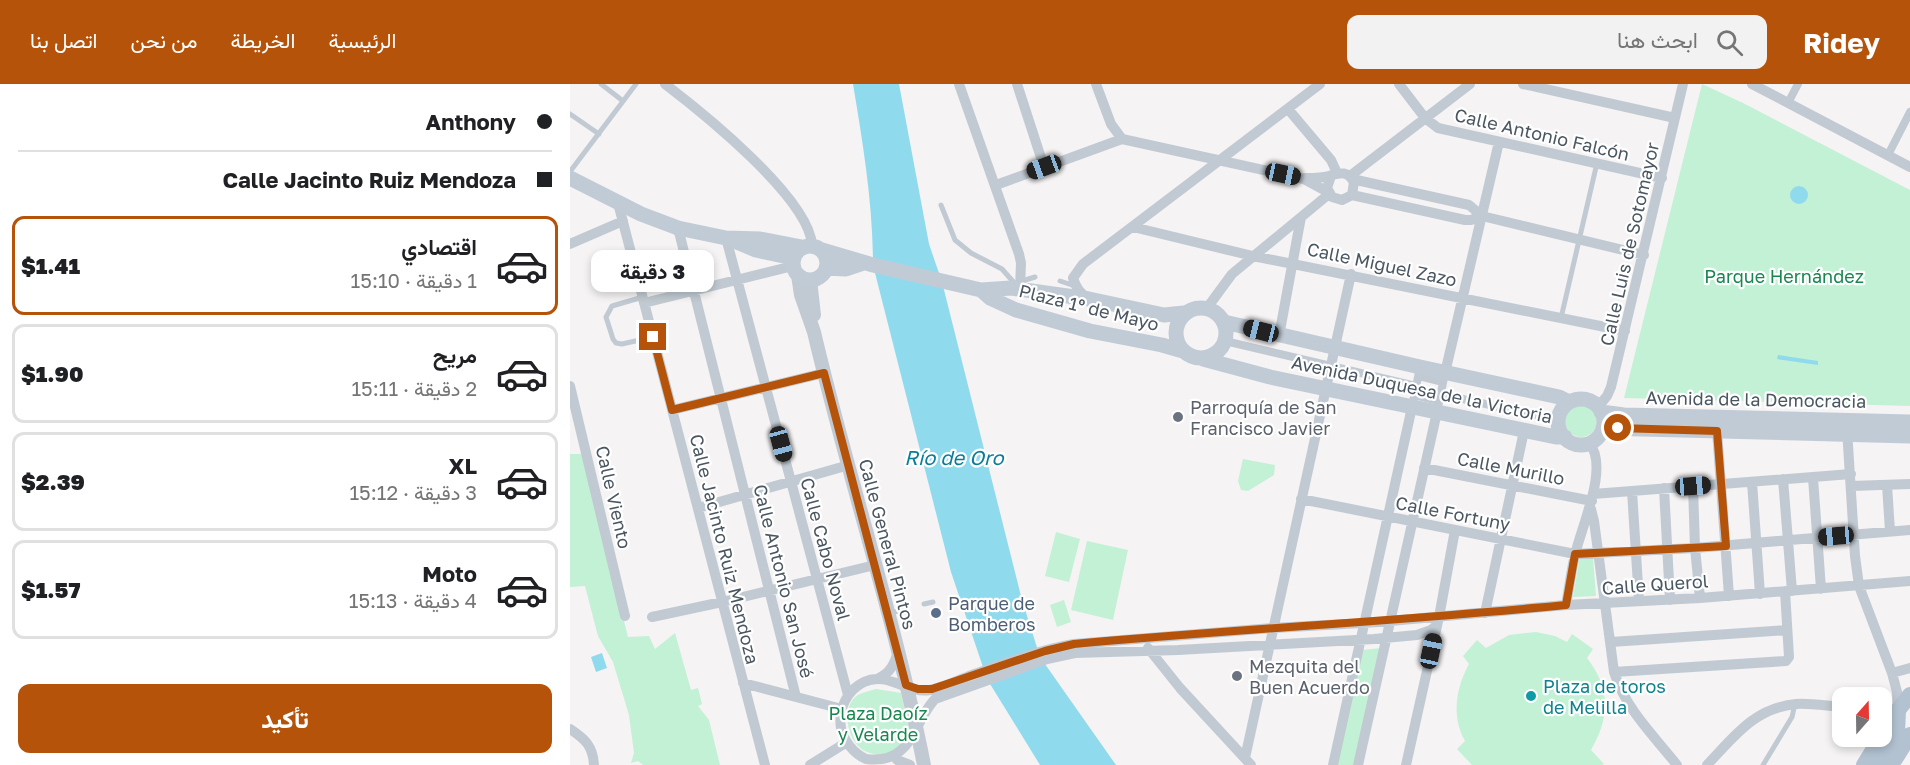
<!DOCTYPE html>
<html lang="ar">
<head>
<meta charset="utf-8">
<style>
	body { margin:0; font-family:"Golos Text",Vazirmatn,sans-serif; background:#f2f2f2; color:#202124; direction:rtl; height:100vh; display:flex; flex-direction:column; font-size:22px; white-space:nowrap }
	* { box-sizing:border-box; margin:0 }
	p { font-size:20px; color:#757577 }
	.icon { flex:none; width:33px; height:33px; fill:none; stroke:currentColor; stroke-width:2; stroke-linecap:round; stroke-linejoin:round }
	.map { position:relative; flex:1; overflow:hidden; direction:ltr }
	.side { display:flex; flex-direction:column; background:#fff; width:570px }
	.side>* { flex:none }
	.hud { display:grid; align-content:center; height:132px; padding:0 18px; background:#fff }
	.needle { width:39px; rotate:20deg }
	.fabs { position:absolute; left:1262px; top:603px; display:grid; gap:12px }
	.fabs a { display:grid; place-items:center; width:60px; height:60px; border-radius:12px; background:#fff; box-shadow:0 3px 9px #0003; font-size:30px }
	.end { position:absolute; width:27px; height:27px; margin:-14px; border:8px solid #b45309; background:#fff; box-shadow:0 0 0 3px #fff }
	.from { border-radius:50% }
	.bubble { position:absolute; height:42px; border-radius:12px; background:#fff; box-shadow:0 3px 9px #0003; font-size:20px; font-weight:800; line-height:42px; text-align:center; direction:rtl }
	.car { position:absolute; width:18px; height:36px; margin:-18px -9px; border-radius:8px; box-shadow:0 0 4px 2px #0007; background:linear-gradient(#222 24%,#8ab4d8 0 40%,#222 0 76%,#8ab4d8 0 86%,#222 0) }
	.hud b { display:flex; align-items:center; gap:21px; height:57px; font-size:22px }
	.hud b+b { border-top:2px solid #e0e0e0 }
	.hud i { width:15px; height:15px; background:#202124 }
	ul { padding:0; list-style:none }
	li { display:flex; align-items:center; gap:18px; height:99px; margin:0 12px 9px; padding:0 6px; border:3px solid #e0e0e0; border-radius:12px }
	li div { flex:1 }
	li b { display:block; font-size:22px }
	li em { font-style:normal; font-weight:800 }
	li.on { border-color:#b45309 }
	li>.icon { width:54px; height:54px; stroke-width:1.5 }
	.action { display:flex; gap:12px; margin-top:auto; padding:12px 18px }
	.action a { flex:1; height:69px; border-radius:12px; background:#b45309; color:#fff; font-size:24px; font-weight:800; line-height:69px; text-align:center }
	header { display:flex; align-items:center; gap:36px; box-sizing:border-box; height:84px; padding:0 30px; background:#b45309; color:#fff }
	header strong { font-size:28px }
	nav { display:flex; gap:33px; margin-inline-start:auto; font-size:21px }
	.search { width:420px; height:54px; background:#f2f2f2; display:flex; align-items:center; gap:15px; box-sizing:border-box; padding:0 21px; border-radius:12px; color:#757577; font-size:22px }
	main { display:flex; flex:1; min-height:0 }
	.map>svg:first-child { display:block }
	.green { fill:#c3f1d5 }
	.water { fill:#90daee }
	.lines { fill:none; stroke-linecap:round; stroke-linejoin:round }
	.service { stroke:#c1cad2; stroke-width:5 }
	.pedestrian { stroke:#c1cad2; stroke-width:8 }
	.minor { stroke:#c1cad2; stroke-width:10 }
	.tertiary { stroke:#c1cad2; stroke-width:14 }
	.secondary { stroke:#c1cbd6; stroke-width:15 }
	.primary { stroke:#b3c2d1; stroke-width:16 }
	.route { stroke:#b45309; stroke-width:8 }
	.worship-dot { fill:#6b7280; stroke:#fff; stroke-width:2 }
	.service-dot { fill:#5c6f8a; stroke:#fff; stroke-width:2 }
	.culture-dot { fill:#0f9aa8; stroke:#fff; stroke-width:2 }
	.labels { text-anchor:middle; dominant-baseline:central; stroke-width:4.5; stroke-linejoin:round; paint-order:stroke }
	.street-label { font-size:18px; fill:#4a5661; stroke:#fff }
	.park-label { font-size:18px; fill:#17864f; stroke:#fff }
	.worship-label { font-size:18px; fill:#5b616d; stroke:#fff; text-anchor:start }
	.service-label { font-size:18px; fill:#4e5e75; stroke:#fff; text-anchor:start }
	.culture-label { font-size:18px; fill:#0d838f; stroke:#fff; text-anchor:start }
	.water-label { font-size:20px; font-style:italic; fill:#0c7c9b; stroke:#fff }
</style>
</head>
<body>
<header>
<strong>Ridey</strong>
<div class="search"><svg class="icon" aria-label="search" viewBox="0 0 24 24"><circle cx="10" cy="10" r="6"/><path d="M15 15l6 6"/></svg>ابحث هنا</div>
<nav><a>الرئيسية</a><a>الخريطة</a><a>من نحن</a><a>اتصل بنا</a></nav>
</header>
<main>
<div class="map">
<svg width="1340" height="681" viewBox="0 0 1340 681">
	<rect width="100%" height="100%" fill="#f5f3f3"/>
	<path class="green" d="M1132,0L1173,19L1340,106V322L1054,314Z
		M995 337a16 16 0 1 1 32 0a16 16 0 1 1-32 0Z
		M0,370H12L58,553L79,552L85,565L105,549L121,606L128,604L132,620L128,622L139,636L150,681H73L68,677L61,679L64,669L59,631L43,578L28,552L15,502L0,503Z
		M673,375L705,381L704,391L678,407L671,406L668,397Z
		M486,448L510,455L499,498L475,492Z
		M517,457L558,466L543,536L501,526Z
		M1010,471L1023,474L1026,512L1003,513Z
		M494,516L501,538L487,543L480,521Z
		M966,548L985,552L997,558L1002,550L1023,565L1017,574C1041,605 1040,633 1021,666L1034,680L1032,681H902L887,665L895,657C881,632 886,604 899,580L893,572L907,556L916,564L939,551Z
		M811,564L784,681H767L792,566Z
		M306,605L331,609L340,648L330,668C317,670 305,673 293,666C277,656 270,622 288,611C293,608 300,607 306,605Z"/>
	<path class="water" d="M283,0H329L359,160L372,198L452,516L470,573L546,681H470L417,595L381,488L303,181C303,120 293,60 283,0Z
		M1220 111a9 9 0 1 1 18 0a9 9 0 1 1-18 0Z
		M1208,271L1248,277V281L1207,275Z
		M32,569L37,584L26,588L21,573Z"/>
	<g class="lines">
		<path class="service" d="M31,0L53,17
			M0,30L29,50
			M2,85L66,0
			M371,121L385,156L401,169L432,185L447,202
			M452,197L465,193
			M490,197L505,202
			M73,213L42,222L36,233L43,255L46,259L52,260L83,253
			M991,234L1027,79
			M354,520L363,518
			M319,529L335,526
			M1193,681L1222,633L1225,620"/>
		<path class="pedestrian" d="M1218,19L1228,0
			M1318,71L1340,28
			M655,257L846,302
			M849,292L873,298
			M870,310L988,336
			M844,311L869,317
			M842,323L850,283
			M867,328L875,289"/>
		<path class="minor" d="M95,0C133,29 239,114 242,161
			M389,0L449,170L451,179L450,205
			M447,0L474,83
			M526,0L541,40L552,55
			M829,0L855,34L868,44L1092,94
			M953,0L1105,34
			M1182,0L1340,83
			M718,25L761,76L767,89
			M552,55L734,95L758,108
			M780,92L900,0
			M735,94C743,94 752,94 759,92C770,89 777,86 784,98L782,111L772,116L762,113L757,104L761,92
			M782,95L899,121L912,132L1074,171
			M426,101L552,55
			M782,111L895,136H901L912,132
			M48,119L195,681
			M563,143L683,172L1055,247
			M108,144L226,613
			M156,154L278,611
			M0,160L53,137
			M519,215C510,209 506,204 503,194L513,180L750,0
			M74,219L223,182
			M637,224L662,190L759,110
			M709,252L731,133
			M875,289L929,58
			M0,302L55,532
			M1028,323L1037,312L1041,303L1113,0
			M102,326L254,289
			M1277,345L1285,472L1289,502L1322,589L1327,608L1328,626H1311
			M1147,347L1159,512
			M854,384L1022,417
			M1243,394L1251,505
			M1213,395L1222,507
			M1182,398L1190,510
			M1317,401L1320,447
			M1123,402L1125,464L1130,514
			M1281,402L1340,400
			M1094,404L1100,516
			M1062,407L1069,517
			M1023,410L1281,390
			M731,415L1005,470L1125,464L1340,446
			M128,424L279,381
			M1021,425L1024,437L1044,588C1055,624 1084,652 1107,681
			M996,521C999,505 1001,487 1005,471C1011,443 1040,382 1019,359
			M915,529L954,347
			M82,533L152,518L305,481
			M867,541L861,546L847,551L804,555L608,566L505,569L477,575L365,615C343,638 343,681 296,675C283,669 274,657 271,644C268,625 277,606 294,598C318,587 337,610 360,606C374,603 387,597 399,592C433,580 469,566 504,560L703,544L809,538L996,521L1130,514L1340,497
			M1041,558L1217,546
			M578,564L610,604L681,681
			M1044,588L1216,577L1219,573L1215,507
			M1322,589L1340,584
			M309,594C321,588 324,580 328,568
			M173,599L272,625
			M0,645C15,655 23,662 24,681
			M675,674L781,190
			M327,676L340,681
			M240,681L277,658
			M763,681L842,323
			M788,681L867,328
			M836,681L869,533L885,446
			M1137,681C1164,653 1184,624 1226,620C1241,619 1257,622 1272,623"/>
		<path class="tertiary" d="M228,191L231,211L244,248C278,393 325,535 354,681
			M240,196L244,231"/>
		<path class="secondary" d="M0,94L71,130L108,144L156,154L190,155L232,163
			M167,158L186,166L223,174
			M223 179a17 17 0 1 1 34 0a17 17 0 1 1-34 0Z
			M252,166L303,181L411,206L441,204L519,215L594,231L614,229
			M256,184L276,185L294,179
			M411,206L420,214L446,226L520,247L592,261L613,267
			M606 249a25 25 0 1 1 50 0a25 25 0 1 1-50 0Z
			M654,238L850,283L989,313L999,318
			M633,275L700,293L986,353H995
			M988 338a23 23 0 1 1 46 0a23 23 0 1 1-46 0Z
			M1031,328L1054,331L1340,338
			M1033,344L1340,352"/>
		<path class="primary" d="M1325,675L1340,651
			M1294,681L1328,626L1340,611
			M1311,681L1327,649L1328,627"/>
	</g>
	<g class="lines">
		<path class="route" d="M83,253L102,326L254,289L336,601L348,605H362L475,567L504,560C668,545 832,537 996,521L1005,470L1156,462L1147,347L1048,344"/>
	</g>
	<g class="worship-dot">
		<circle cx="608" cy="333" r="6"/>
		<circle cx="667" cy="592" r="6"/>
	</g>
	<circle class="service-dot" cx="366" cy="529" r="6"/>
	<circle class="culture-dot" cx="961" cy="612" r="6"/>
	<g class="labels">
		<g class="street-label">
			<text transform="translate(972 50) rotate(13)">Calle Antonio Falcón</text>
			<text transform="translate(1059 160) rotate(-77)">Calle Luis de Sotomayor</text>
			<text transform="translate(812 180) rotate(12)">Calle Miguel Zazo</text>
			<text transform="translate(519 223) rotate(14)">Plaza 1º de Mayo</text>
			<text transform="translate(852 305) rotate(12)">Avenida Duquesa de la Victoria</text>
			<text transform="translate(1186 315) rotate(1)">Avenida de la Democracia</text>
			<text transform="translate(941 384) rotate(11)">Calle Murillo</text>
			<text transform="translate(44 413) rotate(77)">Calle Viento</text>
			<text transform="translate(883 429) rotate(11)">Calle Fortuny</text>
			<text transform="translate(318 460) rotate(75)">Calle General Pintos</text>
			<text transform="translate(155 465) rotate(76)">Calle Jacinto Ruiz Mendoza</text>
			<text transform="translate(256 465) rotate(75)">Calle Cabo Noval</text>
			<text transform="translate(214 497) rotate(76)">Calle Antonio San José</text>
			<text transform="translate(1085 500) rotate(-4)">Calle Querol</text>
		</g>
		<g class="park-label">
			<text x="1214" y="192">Parque Hernández</text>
			<text x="308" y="629">Plaza Daoíz<tspan x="308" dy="21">y Velarde</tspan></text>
		</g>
		<g class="worship-label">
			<text x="620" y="323">Parroquía de San<tspan x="620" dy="21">Francisco Javier</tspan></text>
			<text x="679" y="582">Mezquita del<tspan x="679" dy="21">Buen Acuerdo</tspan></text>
		</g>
		<g class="service-label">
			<text x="378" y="519">Parque de<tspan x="378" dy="21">Bomberos</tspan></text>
		</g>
		<g class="culture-label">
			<text x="973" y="602">Plaza de toros<tspan x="973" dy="21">de Melilla</tspan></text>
		</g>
		<g class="water-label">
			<text x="384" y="373">Río de Oro</text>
		</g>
	</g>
</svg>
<div class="fabs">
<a><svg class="needle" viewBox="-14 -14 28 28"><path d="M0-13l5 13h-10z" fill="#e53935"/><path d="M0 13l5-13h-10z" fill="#757577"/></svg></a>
</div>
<i class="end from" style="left:1048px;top:344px"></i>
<i class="end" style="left:83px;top:253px"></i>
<div class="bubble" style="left:21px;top:166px;width:123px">3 دقيقة</div>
<i class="car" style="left:474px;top:83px;rotate:250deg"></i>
<i class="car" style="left:713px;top:90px;rotate:102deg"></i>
<i class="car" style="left:691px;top:247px;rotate:284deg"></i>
<i class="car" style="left:211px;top:360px;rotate:165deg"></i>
<i class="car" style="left:1123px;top:402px;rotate:86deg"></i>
<i class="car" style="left:1266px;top:452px;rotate:265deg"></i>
<i class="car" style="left:861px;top:567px;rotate:12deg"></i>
</div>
<section class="side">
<div class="hud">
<b><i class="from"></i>Anthony</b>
<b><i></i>Calle Jacinto Ruiz Mendoza</b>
</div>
<ul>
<li class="on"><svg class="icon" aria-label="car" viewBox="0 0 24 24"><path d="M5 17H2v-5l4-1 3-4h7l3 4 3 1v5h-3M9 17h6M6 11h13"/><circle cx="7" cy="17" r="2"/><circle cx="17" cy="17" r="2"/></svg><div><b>اقتصادي</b><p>1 دقيقة · 15:10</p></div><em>$1.41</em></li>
<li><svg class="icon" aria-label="car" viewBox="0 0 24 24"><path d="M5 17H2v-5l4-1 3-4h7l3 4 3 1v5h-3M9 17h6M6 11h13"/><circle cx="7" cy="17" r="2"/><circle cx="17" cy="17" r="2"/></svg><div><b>مريح</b><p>2 دقيقة · 15:11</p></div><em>$1.90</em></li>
<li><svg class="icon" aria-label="car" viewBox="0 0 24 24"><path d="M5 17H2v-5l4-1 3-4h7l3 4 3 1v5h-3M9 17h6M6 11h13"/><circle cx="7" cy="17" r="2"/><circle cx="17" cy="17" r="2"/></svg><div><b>XL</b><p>3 دقيقة · 15:12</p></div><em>$2.39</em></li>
<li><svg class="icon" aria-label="car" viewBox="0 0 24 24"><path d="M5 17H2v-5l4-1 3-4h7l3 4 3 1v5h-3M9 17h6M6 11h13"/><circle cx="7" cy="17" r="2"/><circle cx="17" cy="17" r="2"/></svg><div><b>Moto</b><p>4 دقيقة · 15:13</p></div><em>$1.57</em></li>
</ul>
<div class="action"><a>تأكيد</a></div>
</section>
</main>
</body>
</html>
